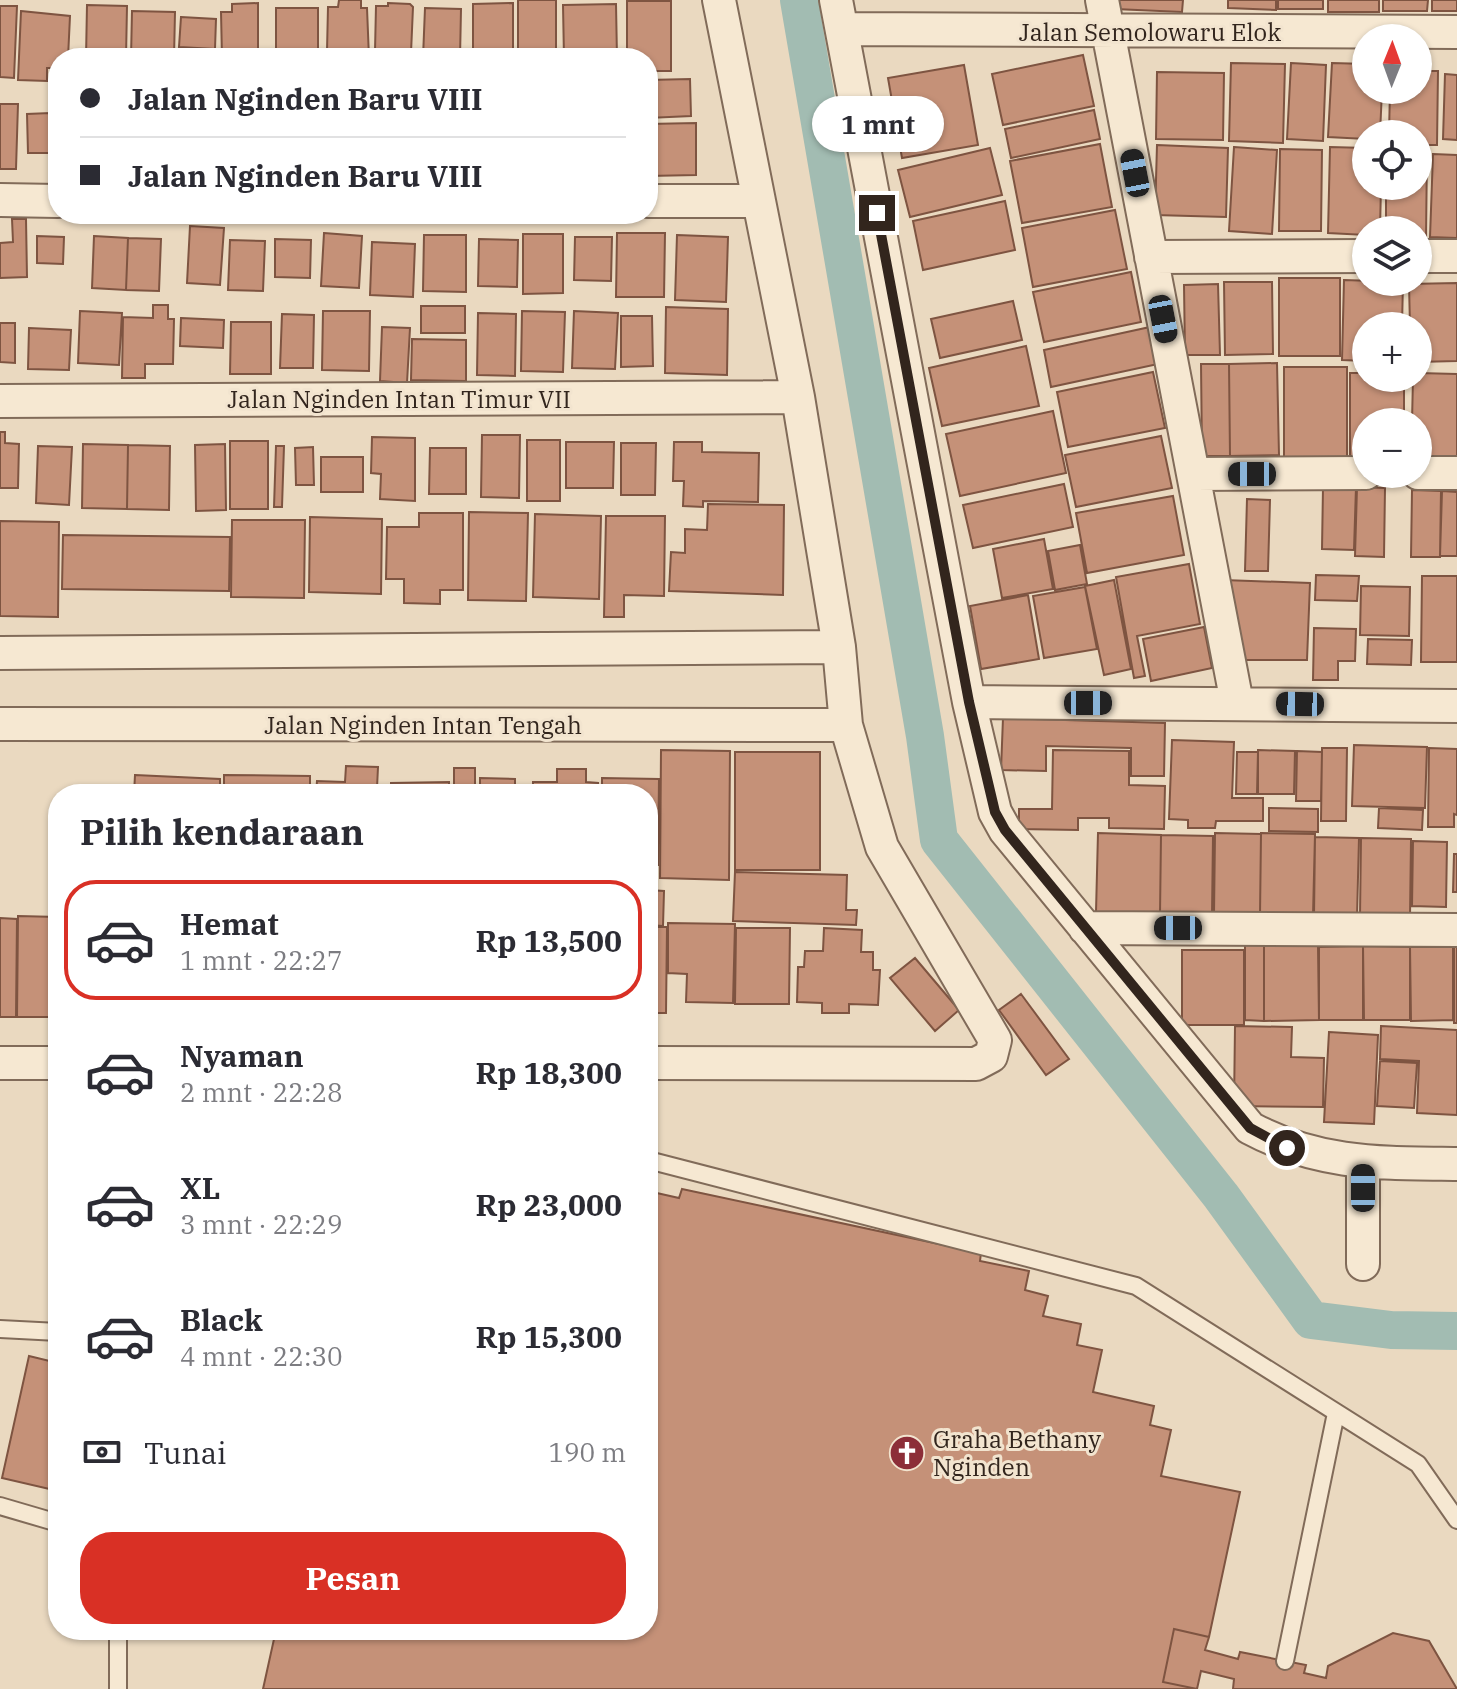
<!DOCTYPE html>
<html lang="id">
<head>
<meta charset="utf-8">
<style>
	body { margin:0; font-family:"IBM Plex Serif",serif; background:#f7f7f7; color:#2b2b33; height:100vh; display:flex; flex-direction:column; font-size:30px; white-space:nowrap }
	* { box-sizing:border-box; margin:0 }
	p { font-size:26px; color:#7c7c81 }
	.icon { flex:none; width:44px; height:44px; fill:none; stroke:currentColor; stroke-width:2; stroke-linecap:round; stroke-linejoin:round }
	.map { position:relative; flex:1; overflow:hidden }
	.side { position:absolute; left:48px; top:784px; width:610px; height:856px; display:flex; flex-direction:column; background:#fff; border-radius:32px; box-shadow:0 2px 6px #0004 }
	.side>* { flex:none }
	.guide { position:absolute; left:48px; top:48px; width:610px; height:176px; border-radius:32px; box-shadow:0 2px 6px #0004; display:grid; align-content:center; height:176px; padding:0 32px; background:#fff }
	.needle { width:52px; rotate:1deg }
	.tools { position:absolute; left:1352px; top:24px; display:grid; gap:16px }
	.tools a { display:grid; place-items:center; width:80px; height:80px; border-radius:50%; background:#fff; box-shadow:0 2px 6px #0004; font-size:40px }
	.end { position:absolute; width:36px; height:36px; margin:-18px; border:10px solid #32251d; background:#fff; box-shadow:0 0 0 4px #fff }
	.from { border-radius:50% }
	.bubble { position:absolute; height:56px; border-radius:28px; background:#fff; box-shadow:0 2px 6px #0004; font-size:26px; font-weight:700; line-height:56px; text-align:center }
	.car { position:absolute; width:24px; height:48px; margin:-24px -12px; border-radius:10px; box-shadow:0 0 6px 2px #0007; background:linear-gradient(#222 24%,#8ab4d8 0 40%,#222 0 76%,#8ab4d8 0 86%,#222 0) }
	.guide b { display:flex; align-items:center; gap:28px; height:76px; font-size:30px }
	.guide b+b { border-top:2px solid #e1e1e2 }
	.guide i { width:20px; height:20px; background:#2b2b33 }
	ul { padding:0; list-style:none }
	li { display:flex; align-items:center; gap:24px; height:120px; margin:0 16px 12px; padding:0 16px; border:4px solid transparent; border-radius:32px }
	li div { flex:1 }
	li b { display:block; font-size:30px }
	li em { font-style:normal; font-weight:700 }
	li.on { border-color:#d93025 }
	li>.icon { width:72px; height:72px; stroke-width:1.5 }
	h2 { padding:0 32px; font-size:36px; line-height:96px }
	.pay { display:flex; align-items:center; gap:20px; height:88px; padding:0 32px; font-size:30px }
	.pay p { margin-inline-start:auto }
	.cta { display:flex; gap:16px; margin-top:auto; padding:16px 32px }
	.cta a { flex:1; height:92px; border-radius:32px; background:#d93025; color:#fff; font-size:32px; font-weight:700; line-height:92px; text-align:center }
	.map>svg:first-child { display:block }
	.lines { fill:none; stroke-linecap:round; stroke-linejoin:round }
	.canal { stroke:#a2bcb2; stroke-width:38 }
	.building { fill:#c59178; stroke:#7e5441; stroke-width:2 }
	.service-casing { stroke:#816b59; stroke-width:20 }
	.minor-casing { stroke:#816b59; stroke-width:36 }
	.service { stroke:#f6e8d2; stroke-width:16 }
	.minor { stroke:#f6e8d2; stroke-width:32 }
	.route { stroke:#32251d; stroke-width:10 }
	.labels { text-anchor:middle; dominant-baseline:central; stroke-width:6; stroke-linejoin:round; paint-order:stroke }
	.street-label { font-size:24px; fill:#32251d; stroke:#f2e4cf }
	.poi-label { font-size:24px; fill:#32251d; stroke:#f2e4cf; text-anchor:start }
</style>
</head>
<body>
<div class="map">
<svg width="1457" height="1689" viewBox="0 0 1457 1689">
	<rect width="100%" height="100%" fill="#ead9c0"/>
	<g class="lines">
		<path class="canal" d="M799,0L925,736L939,840L1221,1196L1311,1320L1391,1330L1457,1331"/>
	</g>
	<path class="building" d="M339,0H361V8H367L369,58H353V52L327,51L328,7H338Z
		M518,0H556V58H518Z
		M1115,0H1183L1182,12L1115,9Z
		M1228,0H1276V10L1228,8Z
		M1278,0H1323V9H1278Z
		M1328,0H1379V12H1328Z
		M1383,0H1428L1427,11H1383Z
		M1432,0H1457V11H1432Z
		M627,1H671V71H648V58H627Z
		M258,3V58H222L221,12H232V4Z
		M388,3L410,4L413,7L411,53L392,52V58H379L380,51H375L376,6H388Z
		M513,3V58H473V4Z
		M616,4L617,58H564L563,5Z
		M87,5L127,6L126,58H86Z
		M0,6H17L14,78L0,77Z
		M276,8H318V58H276Z
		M425,8L461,9L460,58H423Z
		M21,11L70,16L68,58H58V68H47V81L18,80Z
		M132,11L175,12L174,58H131Z
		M181,17L216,19L215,49L179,47Z
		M1083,55L1094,106L1003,125L992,74Z
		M1231,63L1285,64L1283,143L1229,141Z
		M1291,63L1326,65L1323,141L1287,139Z
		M1332,63L1366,64V90H1382L1380,134H1366V139L1328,137Z
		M964,65L978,145L902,158L888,78Z
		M1418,71H1438L1437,145H1418V134H1389L1390,90H1418Z
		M1157,72L1224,73L1223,140L1156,139Z
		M1445,74L1457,75V140L1443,139Z
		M690,79L691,116L648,118V80Z
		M0,104H18L16,169H0Z
		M1094,110L1100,139L1011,158L1005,129Z
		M50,113L51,153H28L27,114Z
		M57,119H58V178L55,177Z
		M696,123V175L648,176V124Z
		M1100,144L1112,207L1022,223L1010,161Z
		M1157,145L1228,148L1226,217L1155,215Z
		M1234,147L1277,150L1272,234L1229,231Z
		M1330,147L1366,148V186H1381L1380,230H1366V235L1328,233Z
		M990,148L1002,195L910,217L898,170Z
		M1280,149L1322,150L1321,231H1279Z
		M1418,152H1427L1426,239H1418V230H1386V186H1418Z
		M1433,154L1457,155V238L1430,237Z
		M1005,201L1015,250L923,270L913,221Z
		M1115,210L1127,269L1033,287L1022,228Z
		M12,219H26L27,277L0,278V243L13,242Z
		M190,226L224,228L220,285L187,283Z
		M324,233L362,236L359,288L321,286Z
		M617,233H665L664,297H616Z
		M523,234H563V293L523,294Z
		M424,235H466V292L423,291Z
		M677,235L728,237L726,302L675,300Z
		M37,236L64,237L63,264L37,263Z
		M94,236L128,238L126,290L92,288Z
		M575,237H612L611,281L574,280Z
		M128,238L161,239L159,291L126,290Z
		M275,239L311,240L310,278L275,277Z
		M479,239L518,240L517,287L478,286Z
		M230,240L265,241L263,291L228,290Z
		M372,242L415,244L413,297L370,295Z
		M1131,272L1141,322L1044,342L1033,292Z
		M1279,278H1340V356H1279Z
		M1344,280L1403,282L1402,326H1366V361L1342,360Z
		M1224,282H1272L1273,354L1225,355Z
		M1457,283V361L1418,362V326H1410L1409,284Z
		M1218,284L1220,355H1185L1184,285Z
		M1013,301L1022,340L940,358L931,319Z
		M153,305H168V319H174L173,364H145V378H122L123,317L153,318Z
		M421,306H465V333H421Z
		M666,307L728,309L727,375L665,373Z
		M80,311L122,313L119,365L78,363Z
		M323,311H370L369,371L322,370Z
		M522,311L565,312L563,372L521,371Z
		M574,311L618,313L615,369L572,368Z
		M478,313L516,314L515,376L477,375Z
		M282,314L314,315L313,368H280Z
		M621,316H652L653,366L621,367Z
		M181,318L224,320L223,348L180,346Z
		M231,322H271V374H230Z
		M0,323H15V363L0,362Z
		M382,327L410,328L407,383L380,381Z
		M1150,327L1158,364L1051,387L1044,350Z
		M29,328L71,330L69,370L28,369Z
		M412,339L466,340V381L411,380Z
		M1026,346L1039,406L942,426L929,368Z
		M1277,363L1279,455L1230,456L1229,364Z
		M1201,364H1229L1230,456H1202Z
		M1284,367H1347V458H1284Z
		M1153,372L1165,428L1068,447L1057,392Z
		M1350,373H1366V378H1404V422H1366V460H1350Z
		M1418,373L1457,374V462L1418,461V422H1412L1413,378H1418Z
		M1053,411L1066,473L960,496L946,434Z
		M0,432H5V443L19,444L18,488H0Z
		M482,435H520L519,498L481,497Z
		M1161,436L1172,488L1076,507L1065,455Z
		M372,437L415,438V501L380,499L381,474L371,473Z
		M527,440H560V501H527Z
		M230,441H268V509H230Z
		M566,442H614L613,488H566Z
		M674,442H702V452L759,453L758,502L703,501V507L683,506L684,481H673Z
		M621,443H656L655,495H621Z
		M83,444L128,445L127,509L82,508Z
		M225,444L226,510L196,511L195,445Z
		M128,445L170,446L169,510L127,509Z
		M38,446L72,447L69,505L36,503Z
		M276,446H284L282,507H274Z
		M313,447L314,485H296L295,448Z
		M430,448H466V494H429Z
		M321,457H363V492H321Z
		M1064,484L1073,527L973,548L963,505Z
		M1323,487H1356L1354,550L1322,549Z
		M1357,487L1385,488L1384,557L1355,556Z
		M1412,490L1441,491L1440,557H1411Z
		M1442,491L1457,492V556H1440Z
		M1173,496L1184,555L1087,573L1076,513Z
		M1247,499L1270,500L1268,571H1245Z
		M708,504L784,505L783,595L669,591L671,552L685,553V529L707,530Z
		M469,512L528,513L526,601L468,600Z
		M419,513H463V590H440V604L404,603V579H386L387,527H419Z
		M535,514L601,516L599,599L533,597Z
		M606,516H665L664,596L624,595V617H604Z
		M310,517L382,519L381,594L309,592Z
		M232,520H305L304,598L231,597Z
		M0,521L59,522L58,617L0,616Z
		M63,535L230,537L229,591L62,589Z
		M1044,539L1053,589L1002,598L993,549Z
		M1080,545L1087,584L1055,590L1048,551Z
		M1189,564L1200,624L1137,636L1145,676L1134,678L1116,577Z
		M1316,575L1359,576L1357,601L1315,600Z
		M1422,576H1457V662H1421Z
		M1114,580L1131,669L1104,675L1085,586Z
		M1223,580L1310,583L1307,660H1235Z
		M1361,586L1410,587L1409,636L1360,635Z
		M1085,587L1097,649L1044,658L1033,596Z
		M1028,595L1039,659L981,669L970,606Z
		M1204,627L1212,668L1151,681L1143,639Z
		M1314,628L1356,629L1355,661H1338V680H1313Z
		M1368,639L1412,640L1411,665L1367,664Z
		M1003,718L1165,723L1164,776H1131V748L1046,746V771L1001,770Z
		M1172,740L1234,742L1232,798H1263V821H1216L1215,828H1188V820L1169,819Z
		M1354,745L1427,747L1425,808L1352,806Z
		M1322,748H1347L1346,821H1321Z
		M1429,748L1457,749V815L1454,814V827H1428Z
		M661,750L730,751L729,880L660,878Z
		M1053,750L1129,751V785L1165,786L1164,829L1109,828V818H1078V830L1019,829V809H1052Z
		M1258,750L1295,751L1294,794H1258Z
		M1297,751L1322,752L1321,801H1296Z
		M735,752H820V870H735Z
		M1237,752H1258L1257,794H1236Z
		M346,766L378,767L377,788L389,789V794H316L317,781L345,782Z
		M454,768H475V794H454Z
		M557,769H586V782L598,783V794H533V782H557Z
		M135,775L220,779V794H134Z
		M224,775L310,776V794H224Z
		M480,778L515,779V794H480Z
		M602,778L659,779L658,865H648V794H602Z
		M449,782V794H391V783Z
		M1269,808L1318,809V832L1269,831Z
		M1379,808L1423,810L1422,830L1378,828Z
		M1098,833L1161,835L1160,914L1096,912Z
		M1215,833L1261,834L1260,915L1214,914Z
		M1261,833L1315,834L1313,916L1260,915Z
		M1161,835L1213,836L1212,915L1160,914Z
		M1315,837L1359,838L1357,917L1314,916Z
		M1361,838L1411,839L1410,917L1360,916Z
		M1413,841L1447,842L1446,907L1412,906Z
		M1454,854H1457V892H1453Z
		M735,872L847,875L846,910H857L856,925L733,921Z
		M648,890L664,891L663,926L648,925Z
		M18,916L58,917V1017H17Z
		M0,918L17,919L16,1017H0Z
		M668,923L735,924L733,1003L686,1002L687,974L668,973Z
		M648,927H667L666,1013H648Z
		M736,928H790L789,1004H735Z
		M824,928L862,930L861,952H873V970H880L878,1005L849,1004V1013H822V1003L797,1002L798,967H804L805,951H823Z
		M1245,945H1264V1021L1245,1020Z
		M1264,946H1318L1319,1020L1264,1021Z
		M1363,946V1020H1319V947Z
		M1363,946L1410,947V1020H1364Z
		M1410,947H1453V1020L1411,1021Z
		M1454,947H1457V1023H1454Z
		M1182,950H1244V1025H1182Z
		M915,958L959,1010L935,1031L890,978Z
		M1021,994L1069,1059L1046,1075L999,1010Z
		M1235,1026L1292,1027L1291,1057L1324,1058L1323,1107L1234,1106Z
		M1381,1026L1457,1030V1115L1417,1113L1419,1061L1380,1059Z
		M1329,1032L1378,1035L1374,1124L1324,1122Z
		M1380,1061L1417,1063L1414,1108L1377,1106Z
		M682,1189L981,1253L980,1261L1029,1271L1025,1290L1048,1296L1043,1316L1081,1324L1077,1345L1102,1350L1093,1392L1154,1406L1150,1425L1171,1430L1161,1476L1240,1492L1209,1637L1174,1629L1163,1682L1197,1689H263L276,1630H648V1191L679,1198Z
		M29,1356L58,1363V1491L2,1478Z
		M1174,1629L1209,1637L1205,1650L1238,1659L1240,1652L1306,1665L1304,1673L1326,1678L1328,1666L1393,1633L1429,1641L1457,1689H1233L1234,1679L1201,1671L1197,1689L1163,1682Z"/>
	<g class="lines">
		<defs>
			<path id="service" d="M648,1160L1136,1286L1418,1464L1457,1520
				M0,1329L58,1332
				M0,1506L58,1523
				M1285,1661L1336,1413
				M118,1689V1630"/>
			<path id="minor" d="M836,0L969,702L995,812L1005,830L1250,1128C1319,1165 1381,1163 1457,1164
				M1102,0L1237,703
				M842,29L1457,32
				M0,200L58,201
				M648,201H759
				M1418,256H1457
				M1151,257L1366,256
				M0,401L798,397
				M1418,473H1457
				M1195,474L1366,473
				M0,653L839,647
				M969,702L1457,706
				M0,724L846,725
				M1085,928L1457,930
				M0,1063H58
				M648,1063L976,1064L991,1056L995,1040L882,847L846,725L839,647L798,397L719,0
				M1363,1162V1264"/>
		</defs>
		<use href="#service" class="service-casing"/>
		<use href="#minor" class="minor-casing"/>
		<use href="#service" class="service"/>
		<use href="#minor" class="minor"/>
	</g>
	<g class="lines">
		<path class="route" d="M877,213L969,702L995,812L1005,830L1250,1128L1287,1148"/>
	</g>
	<defs>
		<symbol id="church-disc" viewBox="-11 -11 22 22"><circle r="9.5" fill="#8c2e38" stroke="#f2e4cf"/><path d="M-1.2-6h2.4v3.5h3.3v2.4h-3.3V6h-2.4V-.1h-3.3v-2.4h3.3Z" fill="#fff"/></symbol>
	</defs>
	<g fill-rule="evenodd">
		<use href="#church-disc" x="887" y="1433" width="40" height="40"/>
	</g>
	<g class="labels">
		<g class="street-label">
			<text x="1150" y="32">Jalan Semolowaru Elok</text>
			<text x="399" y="399">Jalan Nginden Intan Timur VII</text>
			<text x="423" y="725">Jalan Nginden Intan Tengah</text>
		</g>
		<g class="poi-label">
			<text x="933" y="1439">Graha Bethany<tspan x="933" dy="28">Nginden</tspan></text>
		</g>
	</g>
</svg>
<div class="tools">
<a><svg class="needle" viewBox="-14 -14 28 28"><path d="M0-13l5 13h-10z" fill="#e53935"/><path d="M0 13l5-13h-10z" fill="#7c7c81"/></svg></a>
<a><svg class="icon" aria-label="locate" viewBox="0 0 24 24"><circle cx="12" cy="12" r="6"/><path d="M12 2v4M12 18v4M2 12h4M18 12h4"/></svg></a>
<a><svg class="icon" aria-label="layers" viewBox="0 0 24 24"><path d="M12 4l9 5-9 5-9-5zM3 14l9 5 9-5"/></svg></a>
<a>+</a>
<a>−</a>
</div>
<i class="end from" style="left:1287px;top:1148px"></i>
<i class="end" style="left:877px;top:213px"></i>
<div class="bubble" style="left:812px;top:96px;width:132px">1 mnt</div>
<i class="car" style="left:1135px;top:173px;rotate:349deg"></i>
<i class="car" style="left:1163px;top:319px;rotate:169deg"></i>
<i class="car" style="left:1252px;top:474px;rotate:270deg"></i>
<i class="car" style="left:1088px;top:703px;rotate:90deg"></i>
<i class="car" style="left:1300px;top:704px;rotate:271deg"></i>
<i class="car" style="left:1178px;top:928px;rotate:270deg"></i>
<i class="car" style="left:1363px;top:1188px;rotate:0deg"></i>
<div class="guide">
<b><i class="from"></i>Jalan Nginden Baru VIII</b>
<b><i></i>Jalan Nginden Baru VIII</b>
</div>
<section class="side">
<h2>Pilih kendaraan</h2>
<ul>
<li class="on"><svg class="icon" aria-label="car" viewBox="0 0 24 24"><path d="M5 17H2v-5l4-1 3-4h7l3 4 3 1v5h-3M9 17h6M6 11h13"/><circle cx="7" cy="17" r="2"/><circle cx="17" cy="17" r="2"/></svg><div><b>Hemat</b><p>1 mnt · 22:27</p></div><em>Rp 13,500</em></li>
<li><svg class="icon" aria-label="car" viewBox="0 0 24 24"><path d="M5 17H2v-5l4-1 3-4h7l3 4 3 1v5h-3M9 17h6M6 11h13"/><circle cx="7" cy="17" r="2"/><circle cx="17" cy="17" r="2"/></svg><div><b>Nyaman</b><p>2 mnt · 22:28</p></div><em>Rp 18,300</em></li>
<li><svg class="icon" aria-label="car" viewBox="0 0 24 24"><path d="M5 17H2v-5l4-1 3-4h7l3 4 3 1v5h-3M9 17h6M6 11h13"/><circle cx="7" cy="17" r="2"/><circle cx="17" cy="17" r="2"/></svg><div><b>XL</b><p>3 mnt · 22:29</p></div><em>Rp 23,000</em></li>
<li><svg class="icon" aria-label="car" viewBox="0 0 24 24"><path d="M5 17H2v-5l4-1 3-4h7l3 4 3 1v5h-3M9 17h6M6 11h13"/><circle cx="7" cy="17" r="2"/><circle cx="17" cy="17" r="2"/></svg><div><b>Black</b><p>4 mnt · 22:30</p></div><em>Rp 15,300</em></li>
</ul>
<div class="pay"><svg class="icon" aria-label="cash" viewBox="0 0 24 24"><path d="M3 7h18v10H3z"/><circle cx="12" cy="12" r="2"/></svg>Tunai<p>190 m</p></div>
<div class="cta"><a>Pesan</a></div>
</section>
</div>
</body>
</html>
